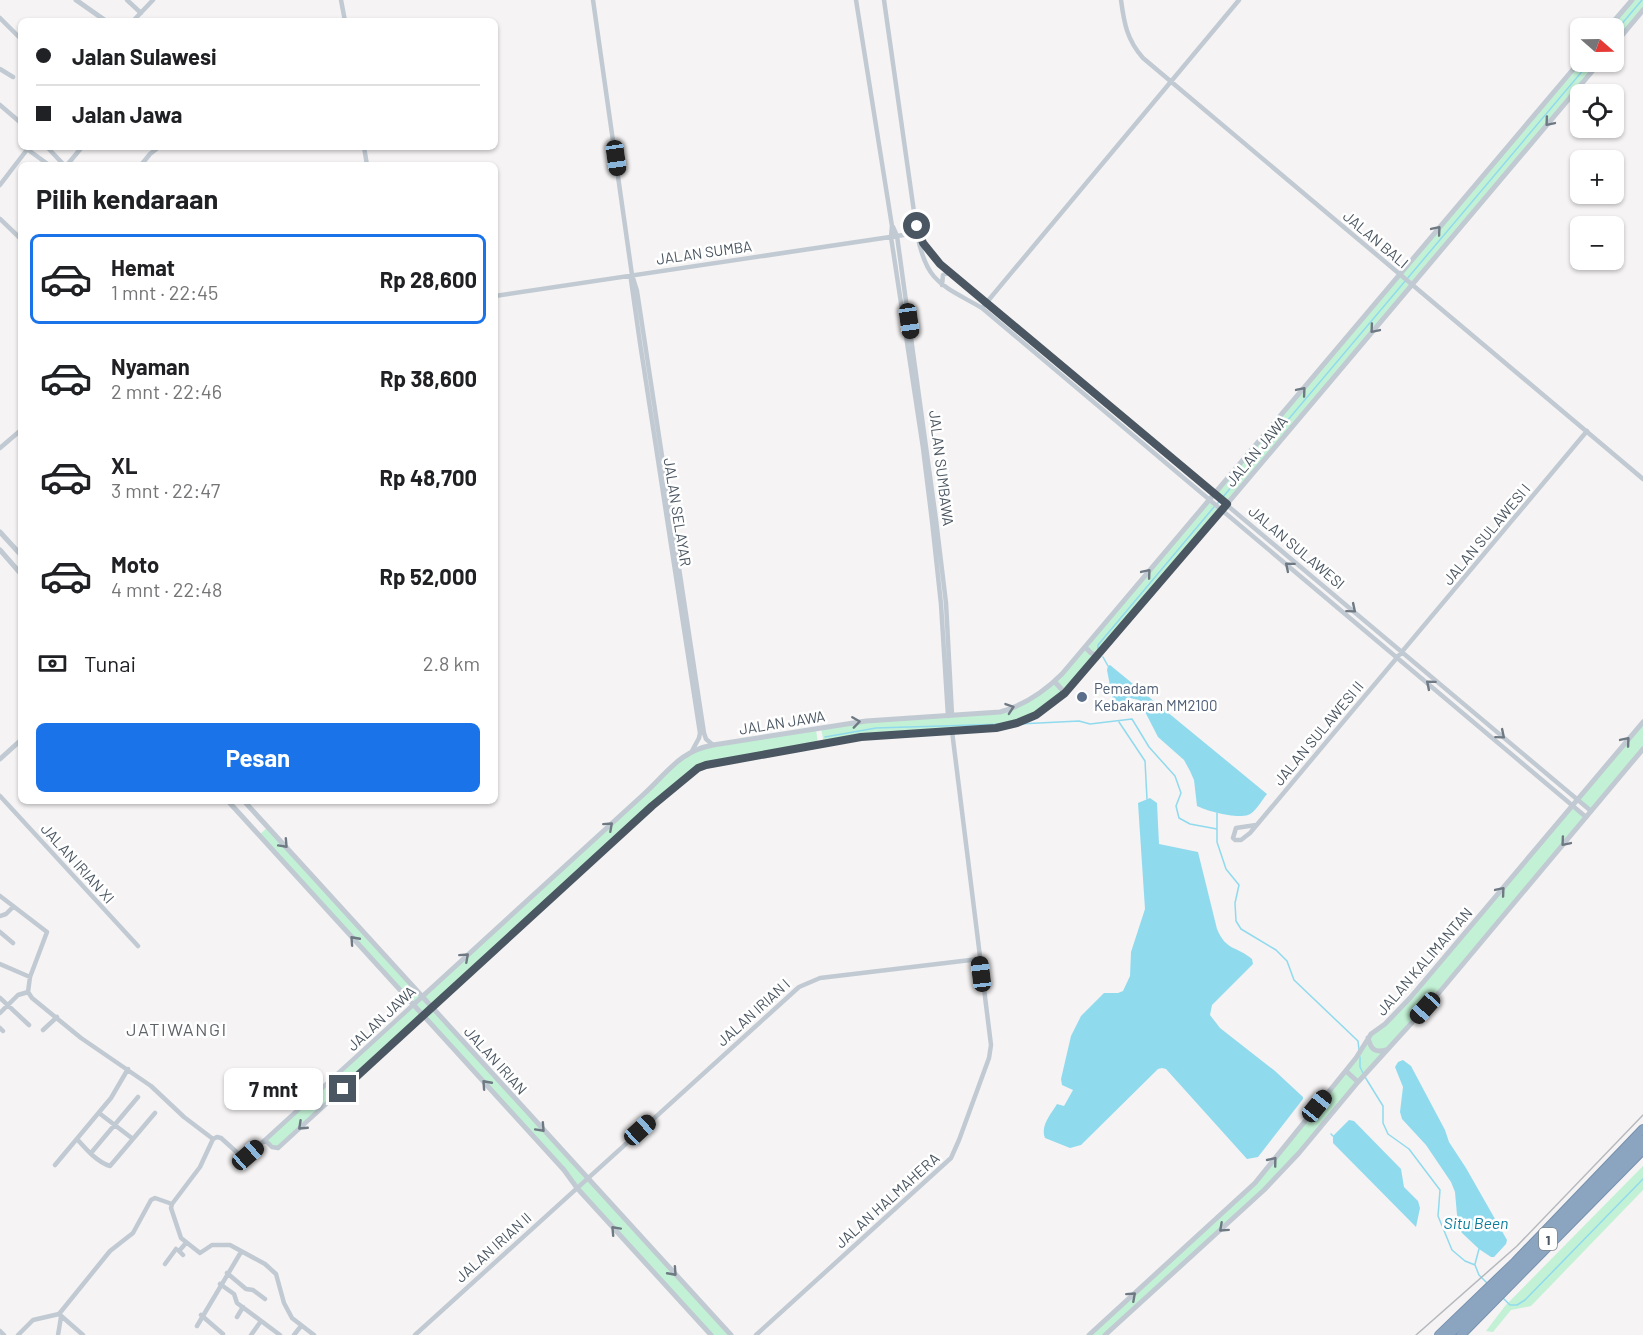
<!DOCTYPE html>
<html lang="id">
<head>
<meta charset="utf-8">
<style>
	body { margin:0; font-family:Barlow,sans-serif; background:#f6f6f6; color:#202124; height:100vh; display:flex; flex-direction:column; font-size:22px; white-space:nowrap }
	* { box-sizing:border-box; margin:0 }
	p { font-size:20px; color:#757577 }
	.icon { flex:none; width:33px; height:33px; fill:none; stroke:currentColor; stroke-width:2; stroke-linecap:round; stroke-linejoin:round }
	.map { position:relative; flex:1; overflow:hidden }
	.panel { position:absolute; left:18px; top:162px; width:480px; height:642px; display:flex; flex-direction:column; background:#fff; border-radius:9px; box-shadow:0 2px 4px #0004 }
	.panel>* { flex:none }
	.guide { position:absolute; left:18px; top:18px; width:480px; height:132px; border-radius:9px; box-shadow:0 2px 4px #0004; display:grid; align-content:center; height:132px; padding:0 18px; background:#fff }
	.needle { width:39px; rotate:110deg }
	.controls { position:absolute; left:1570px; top:18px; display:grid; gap:12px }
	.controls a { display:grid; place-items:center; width:54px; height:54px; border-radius:9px; background:#fff; box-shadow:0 2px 4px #0004; font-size:30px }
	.end { position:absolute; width:27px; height:27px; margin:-14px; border:8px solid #4a5661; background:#fff; box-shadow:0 0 0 3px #fff }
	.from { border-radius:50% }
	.bubble { position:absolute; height:42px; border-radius:9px; background:#fff; box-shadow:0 2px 4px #0004; font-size:20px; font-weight:700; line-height:42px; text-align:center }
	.car { position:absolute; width:18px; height:36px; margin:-18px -9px; border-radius:8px; box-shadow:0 0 4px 2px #0007; background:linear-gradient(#222 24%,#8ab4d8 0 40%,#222 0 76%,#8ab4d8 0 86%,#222 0) }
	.guide b { display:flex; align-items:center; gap:21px; height:57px; font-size:22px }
	.guide b+b { border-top:2px solid #e0e0e0 }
	.guide i { width:15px; height:15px; background:#202124 }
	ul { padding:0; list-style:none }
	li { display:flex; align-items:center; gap:18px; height:90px; margin:0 12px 9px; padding:0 6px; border:3px solid transparent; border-radius:9px }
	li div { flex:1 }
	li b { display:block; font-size:22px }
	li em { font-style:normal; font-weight:700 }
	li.on { border-color:#1a73e8 }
	li>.icon { width:54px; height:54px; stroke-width:1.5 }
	h2 { padding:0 18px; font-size:27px; line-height:72px }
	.pay { display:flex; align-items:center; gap:15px; height:66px; padding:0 18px; font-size:22px }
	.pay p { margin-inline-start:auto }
	.primary-button { display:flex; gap:12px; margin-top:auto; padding:12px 18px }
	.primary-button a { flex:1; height:69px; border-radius:9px; background:#1a73e8; color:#fff; font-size:24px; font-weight:700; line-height:69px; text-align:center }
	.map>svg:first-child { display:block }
	.green { fill:#c3f1d5 }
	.water { fill:#90daee }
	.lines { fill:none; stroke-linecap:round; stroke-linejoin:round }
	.stream { stroke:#90daee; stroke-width:1.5 }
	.motorway-casing { stroke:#7690ad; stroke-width:10 }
	.minor { stroke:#c1cad2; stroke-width:4.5 }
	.tertiary { stroke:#c1cad2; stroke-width:5 }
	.motorway { stroke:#8ba5c1; stroke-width:8 }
	.rail { stroke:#b5b8bd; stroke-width:1.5 }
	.oneway { stroke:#6e7983 }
	.route { stroke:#4a5661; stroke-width:8 }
	.service-dot { fill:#5c6f8a; stroke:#fff; stroke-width:2 }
	.labels { text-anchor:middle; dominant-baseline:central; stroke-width:5; stroke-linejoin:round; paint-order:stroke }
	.shield { fill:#fff; stroke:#808990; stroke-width:1.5 }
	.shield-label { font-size:14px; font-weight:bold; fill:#4a5661 }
	.street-label { font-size:15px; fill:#4a5661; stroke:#fff }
	.service-label { font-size:15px; fill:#4e5e75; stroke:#fff; text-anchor:start }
	.water-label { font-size:16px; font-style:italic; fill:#0c7c9b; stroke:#fff }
	.quarter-label { font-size:18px; letter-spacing:1.5px; fill:#5f6368; stroke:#fff }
</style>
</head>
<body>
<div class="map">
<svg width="1643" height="1335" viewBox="0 0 1643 1335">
	<rect width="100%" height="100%" fill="#f5f3f3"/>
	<path class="green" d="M1632,0H1643V10L1614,45V28H1608Z
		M1581,62H1600L1227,504L1215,493Z
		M1210,500L1222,510L1099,656L1042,711L995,728L862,737L824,744L821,728L890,719L1000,712L1045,690Z
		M1643,722V749L1591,811L1578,799Z
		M816,729L818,745L698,768L432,1007L732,1335H711L423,1015L278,1148L265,1140L413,1005L259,835L268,827L422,996L692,751Z
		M1573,805L1586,817L1400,1035L1264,1190L1105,1335H1089L1255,1183L1356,1058L1371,1034L1385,1024Z
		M1643,1166V1190L1531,1306L1511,1310L1493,1332L1486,1331L1505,1306Z"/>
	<path class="water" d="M1110,665L1267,794C1262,800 1255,813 1248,815C1236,819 1207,811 1197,806L1194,780L1190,771L1184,760L1158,737L1139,700L1130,698L1121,704L1113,701L1107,670L1108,666Z
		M1150,798L1157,803L1159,844L1198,852L1217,929C1226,951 1237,946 1252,959L1253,964L1212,1005L1210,1015L1220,1028L1275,1071L1303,1097V1099L1258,1157L1247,1159L1166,1069L1162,1068L1158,1069L1081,1145L1070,1148L1045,1138C1040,1126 1051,1114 1057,1104L1064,1106L1073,1090L1062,1085L1061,1079L1071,1036L1081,1016L1104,993H1118L1123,991L1130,976L1131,952L1145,909L1138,803Z
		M1403,1060L1411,1066L1445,1130L1449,1142L1466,1168L1507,1240L1506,1244L1494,1257H1491L1479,1249L1462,1233L1458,1226L1455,1192L1451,1182L1426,1145L1402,1119L1400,1112L1403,1087L1395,1067L1398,1062Z
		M1349,1120L1354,1121L1401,1169L1404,1187L1418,1201L1420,1208L1416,1227L1333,1143V1136Z"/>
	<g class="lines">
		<path class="stream" d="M1614,33L1642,0
			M1217,504L1590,62
			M1098,650V645L1214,507
			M1103,657L1108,666
			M1119,722L1145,761L1147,799
			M1019,724L1079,721L1090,724L1132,719L1149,747L1175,776L1181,793L1176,806L1179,818L1190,824L1217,829V842L1226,869L1239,885L1235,903L1236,921L1241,929L1276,950L1287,961L1294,980L1358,1041L1359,1050
			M825,737L876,728L1006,724
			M1217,813V828
			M1360,1057V1067L1363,1073
			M1365,1077L1383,1106V1123L1388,1134L1409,1149L1440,1190L1438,1216L1452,1250L1465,1261L1475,1265L1479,1275L1487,1283
			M1331,1134L1333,1136
			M1475,1264L1479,1249
			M1502,1297L1510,1305H1517L1525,1300L1643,1179"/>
		<defs>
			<path id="motorway" d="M1439,1335L1515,1262L1643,1129
				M1449,1335L1512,1276L1643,1140
				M1461,1335L1643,1150"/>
		</defs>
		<use href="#motorway" class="motorway-casing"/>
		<path class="minor" d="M127,0L141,13
			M341,0L345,21
			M593,0L632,275
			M856,0L892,226L891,237L923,448L932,521L941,604L948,716
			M884,0L917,233C926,283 942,285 982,308L1586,817
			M1121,0C1124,23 1127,40 1143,58L1643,479
			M0,18L21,39
			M133,21L153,0
			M0,69L13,77
			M0,105L21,123
			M47,147L64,165
			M364,147L367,165
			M27,149L49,165
			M67,165L82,147
			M141,165L150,154L159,147
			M0,185L29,147
			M0,219L21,239
			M893,227L897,236L936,520L946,603L952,715
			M919,231L923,243L940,264L1591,811
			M942,285L943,275L951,272
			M495,296L917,233
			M982,308L1239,0
			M0,448L21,430
			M692,751L699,738L700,733L640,343L631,280L632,275L637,291L704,733L706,739L713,745
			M0,796L138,946
			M1256,825L1236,828L1233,838L1235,840H1241L1250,833L1587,431
			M0,896L47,932L30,977L28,992L32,998L81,1038L151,1086L184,1117L213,1139L217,1137L221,1138L241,1156L248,1155L265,1140L413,1005
			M0,916L6,914L13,907
			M0,932L13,943
			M0,964L30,977
			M0,998L29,1025
			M0,1013L18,995L28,992
			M0,1028L3,1031
			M43,1030L57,1017
			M99,1113L133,1139
			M77,1139C86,1149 97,1162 110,1166L155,1113
			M213,1139L200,1167L172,1204L171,1208L181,1238L200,1253L212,1245H230L265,1264L276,1274L284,1303L292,1318L314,1335
			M265,1140L272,1147L278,1148L423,1015
			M91,1153L138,1097
			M55,1165L111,1098L128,1069
			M183,1255L179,1251L186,1243
			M165,1264L176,1249
			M227,1273L246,1289L253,1290L265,1299
			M220,1284L234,1294L237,1303L280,1335
			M59,1314L83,1335
			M201,1315L223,1334
			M237,1317L243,1307
			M197,1326L241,1252
			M0,1331L4,1335
			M18,1335L33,1320L59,1314L110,1251L133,1233L151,1200L155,1198L172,1204
			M58,1335L61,1317
			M251,1335L261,1321
			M294,1335L301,1326
			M415,1335L799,987L820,978L979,959
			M756,1335L951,1158L959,1140L989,1058L991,1045L952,731"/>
		<path class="tertiary" d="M76,0L106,21
			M1608,28L1632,0
			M1614,45L1643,10
			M0,532L21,555
			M0,550L21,574
			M1085,647L1091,653L1099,656
			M1055,682L1065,693
			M0,759L21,740
			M228,801L564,1170L577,1188L711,1335
			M244,801L731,1335
			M413,1005L644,794C668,772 680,751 713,745L866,721L1000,712C1025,705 1044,692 1062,674L1581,60
			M423,1015L652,806L698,768L706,765L861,737L995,728L1007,726L1028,718L1053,704L1097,658L1600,62
			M1368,1038C1371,1049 1374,1053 1386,1050
			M1346,1071L1358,1082
			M1089,1335L1255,1183L1356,1058L1371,1034L1385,1024L1410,998L1643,722
			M1105,1335L1264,1190L1299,1153L1358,1082L1437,995L1643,749"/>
		<use href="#motorway" class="motorway"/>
		<path class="rail" d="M1416,1335L1517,1246L1643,1115"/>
	</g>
	<defs><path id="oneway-chevron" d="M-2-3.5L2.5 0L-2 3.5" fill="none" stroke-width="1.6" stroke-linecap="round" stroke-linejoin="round" transform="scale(1.5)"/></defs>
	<g class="oneway">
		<use href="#oneway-chevron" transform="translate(1549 122) rotate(130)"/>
		<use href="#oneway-chevron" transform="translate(1437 230) rotate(-50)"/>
		<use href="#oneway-chevron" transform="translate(1374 329) rotate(130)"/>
		<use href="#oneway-chevron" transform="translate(1302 391) rotate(-50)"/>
		<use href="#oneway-chevron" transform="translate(1289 566) rotate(-140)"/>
		<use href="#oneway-chevron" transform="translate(1147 573) rotate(-50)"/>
		<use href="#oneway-chevron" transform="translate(1352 609) rotate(40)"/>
		<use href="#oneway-chevron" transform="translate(1430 684) rotate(-140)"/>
		<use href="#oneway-chevron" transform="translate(1010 708) rotate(-19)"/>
		<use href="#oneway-chevron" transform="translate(856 722) rotate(-8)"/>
		<use href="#oneway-chevron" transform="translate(1501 735) rotate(40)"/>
		<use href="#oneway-chevron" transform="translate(1626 741) rotate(-50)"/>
		<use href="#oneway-chevron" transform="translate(609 826) rotate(-42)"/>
		<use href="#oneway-chevron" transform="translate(1565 842) rotate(130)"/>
		<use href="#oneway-chevron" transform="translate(284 844) rotate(47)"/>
		<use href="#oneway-chevron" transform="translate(1501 891) rotate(-50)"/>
		<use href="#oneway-chevron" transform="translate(354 940) rotate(-132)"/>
		<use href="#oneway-chevron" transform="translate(465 957) rotate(-42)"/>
		<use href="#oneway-chevron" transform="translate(486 1084) rotate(-132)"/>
		<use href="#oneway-chevron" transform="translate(302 1126) rotate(137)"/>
		<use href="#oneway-chevron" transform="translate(541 1128) rotate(47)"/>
		<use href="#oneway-chevron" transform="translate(1273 1161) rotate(-51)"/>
		<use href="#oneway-chevron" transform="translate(1223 1228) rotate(138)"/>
		<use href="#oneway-chevron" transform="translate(615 1230) rotate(-133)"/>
		<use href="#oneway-chevron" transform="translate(673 1272) rotate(48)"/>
		<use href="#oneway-chevron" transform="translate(1132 1296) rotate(-42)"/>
	</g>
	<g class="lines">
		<path class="route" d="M343,1089L652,806L698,768L706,765L861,737L996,728L1017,723L1036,715L1065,693L1227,504L940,264L923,243L917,226"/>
	</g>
	<circle class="service-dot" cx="1082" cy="697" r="6"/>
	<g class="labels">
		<rect class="shield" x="1539" y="1228" width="18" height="22" rx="4.5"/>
		<g class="shield-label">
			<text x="1548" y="1239">1</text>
		</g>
		<g class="street-label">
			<text transform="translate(1376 239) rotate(40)">JALAN BALI</text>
			<text transform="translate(704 252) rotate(-8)">JALAN SUMBA</text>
			<text transform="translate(1256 451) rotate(-50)">JALAN JAWA</text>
			<text transform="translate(942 468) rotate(83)">JALAN SUMBAWA</text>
			<text transform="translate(678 512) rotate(81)">JALAN SELAYAR</text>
			<text transform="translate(1486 534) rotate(-50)">JALAN SULAWESI I</text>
			<text transform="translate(1297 547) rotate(40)">JALAN SULAWESI</text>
			<text transform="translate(782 722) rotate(-9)">JALAN JAWA</text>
			<text transform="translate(1318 733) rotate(-50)">JALAN SULAWESI II</text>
			<text transform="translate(78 863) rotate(48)">JALAN IRIAN XI</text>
			<text transform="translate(1424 961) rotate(-49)">JALAN KALIMANTAN</text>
			<text transform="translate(753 1012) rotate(-42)">JALAN IRIAN I</text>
			<text transform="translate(381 1018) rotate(-43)">JALAN JAWA</text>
			<text transform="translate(496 1060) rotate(48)">JALAN IRIAN</text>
			<text transform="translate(887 1200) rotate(-42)">JALAN HALMAHERA</text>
			<text transform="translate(493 1247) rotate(-42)">JALAN IRIAN II</text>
		</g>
		<g class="service-label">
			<text x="1094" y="688">Pemadam<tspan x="1094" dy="17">Kebakaran MM2100</tspan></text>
		</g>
		<g class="water-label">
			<text x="1476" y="1222">Situ Been</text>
		</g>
		<g class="quarter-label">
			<text x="177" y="1029">JATIWANGI</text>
		</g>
	</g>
</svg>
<div class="controls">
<a><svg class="needle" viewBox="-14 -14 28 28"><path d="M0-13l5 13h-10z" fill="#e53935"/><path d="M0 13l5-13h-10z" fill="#757577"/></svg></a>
<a><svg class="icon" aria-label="locate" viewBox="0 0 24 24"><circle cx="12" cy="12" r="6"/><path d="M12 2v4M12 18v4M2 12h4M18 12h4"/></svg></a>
<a>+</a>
<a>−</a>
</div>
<i class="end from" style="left:917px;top:226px"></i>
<i class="end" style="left:343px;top:1089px"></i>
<div class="bubble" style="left:224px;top:1068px;width:99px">7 mnt</div>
<i class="car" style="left:616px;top:158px;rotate:172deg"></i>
<i class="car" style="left:909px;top:321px;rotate:172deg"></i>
<i class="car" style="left:981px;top:974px;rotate:353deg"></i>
<i class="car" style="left:1425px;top:1008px;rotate:222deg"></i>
<i class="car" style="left:1317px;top:1106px;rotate:39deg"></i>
<i class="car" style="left:640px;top:1130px;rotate:48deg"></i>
<i class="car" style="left:248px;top:1155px;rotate:49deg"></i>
<div class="guide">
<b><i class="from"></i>Jalan Sulawesi</b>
<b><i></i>Jalan Jawa</b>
</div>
<section class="panel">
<h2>Pilih kendaraan</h2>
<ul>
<li class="on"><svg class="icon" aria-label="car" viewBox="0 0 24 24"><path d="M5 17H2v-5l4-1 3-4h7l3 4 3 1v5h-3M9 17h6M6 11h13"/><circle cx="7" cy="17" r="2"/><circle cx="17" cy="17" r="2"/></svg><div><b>Hemat</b><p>1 mnt · 22:45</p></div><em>Rp 28,600</em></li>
<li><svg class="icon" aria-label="car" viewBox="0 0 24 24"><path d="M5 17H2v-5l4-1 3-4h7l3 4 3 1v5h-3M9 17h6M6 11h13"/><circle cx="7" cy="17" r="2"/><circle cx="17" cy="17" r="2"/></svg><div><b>Nyaman</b><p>2 mnt · 22:46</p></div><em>Rp 38,600</em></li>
<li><svg class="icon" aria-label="car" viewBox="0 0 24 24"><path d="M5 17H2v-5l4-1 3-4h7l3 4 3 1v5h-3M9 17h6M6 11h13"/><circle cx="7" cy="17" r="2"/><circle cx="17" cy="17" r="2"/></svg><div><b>XL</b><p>3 mnt · 22:47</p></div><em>Rp 48,700</em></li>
<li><svg class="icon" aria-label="car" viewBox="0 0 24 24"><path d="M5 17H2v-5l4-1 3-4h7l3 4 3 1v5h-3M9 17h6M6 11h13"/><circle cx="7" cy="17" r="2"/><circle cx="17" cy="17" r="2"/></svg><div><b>Moto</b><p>4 mnt · 22:48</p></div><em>Rp 52,000</em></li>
</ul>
<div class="pay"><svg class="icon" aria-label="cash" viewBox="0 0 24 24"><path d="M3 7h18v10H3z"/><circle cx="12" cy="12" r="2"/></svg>Tunai<p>2.8 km</p></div>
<div class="primary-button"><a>Pesan</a></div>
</section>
</div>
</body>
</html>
